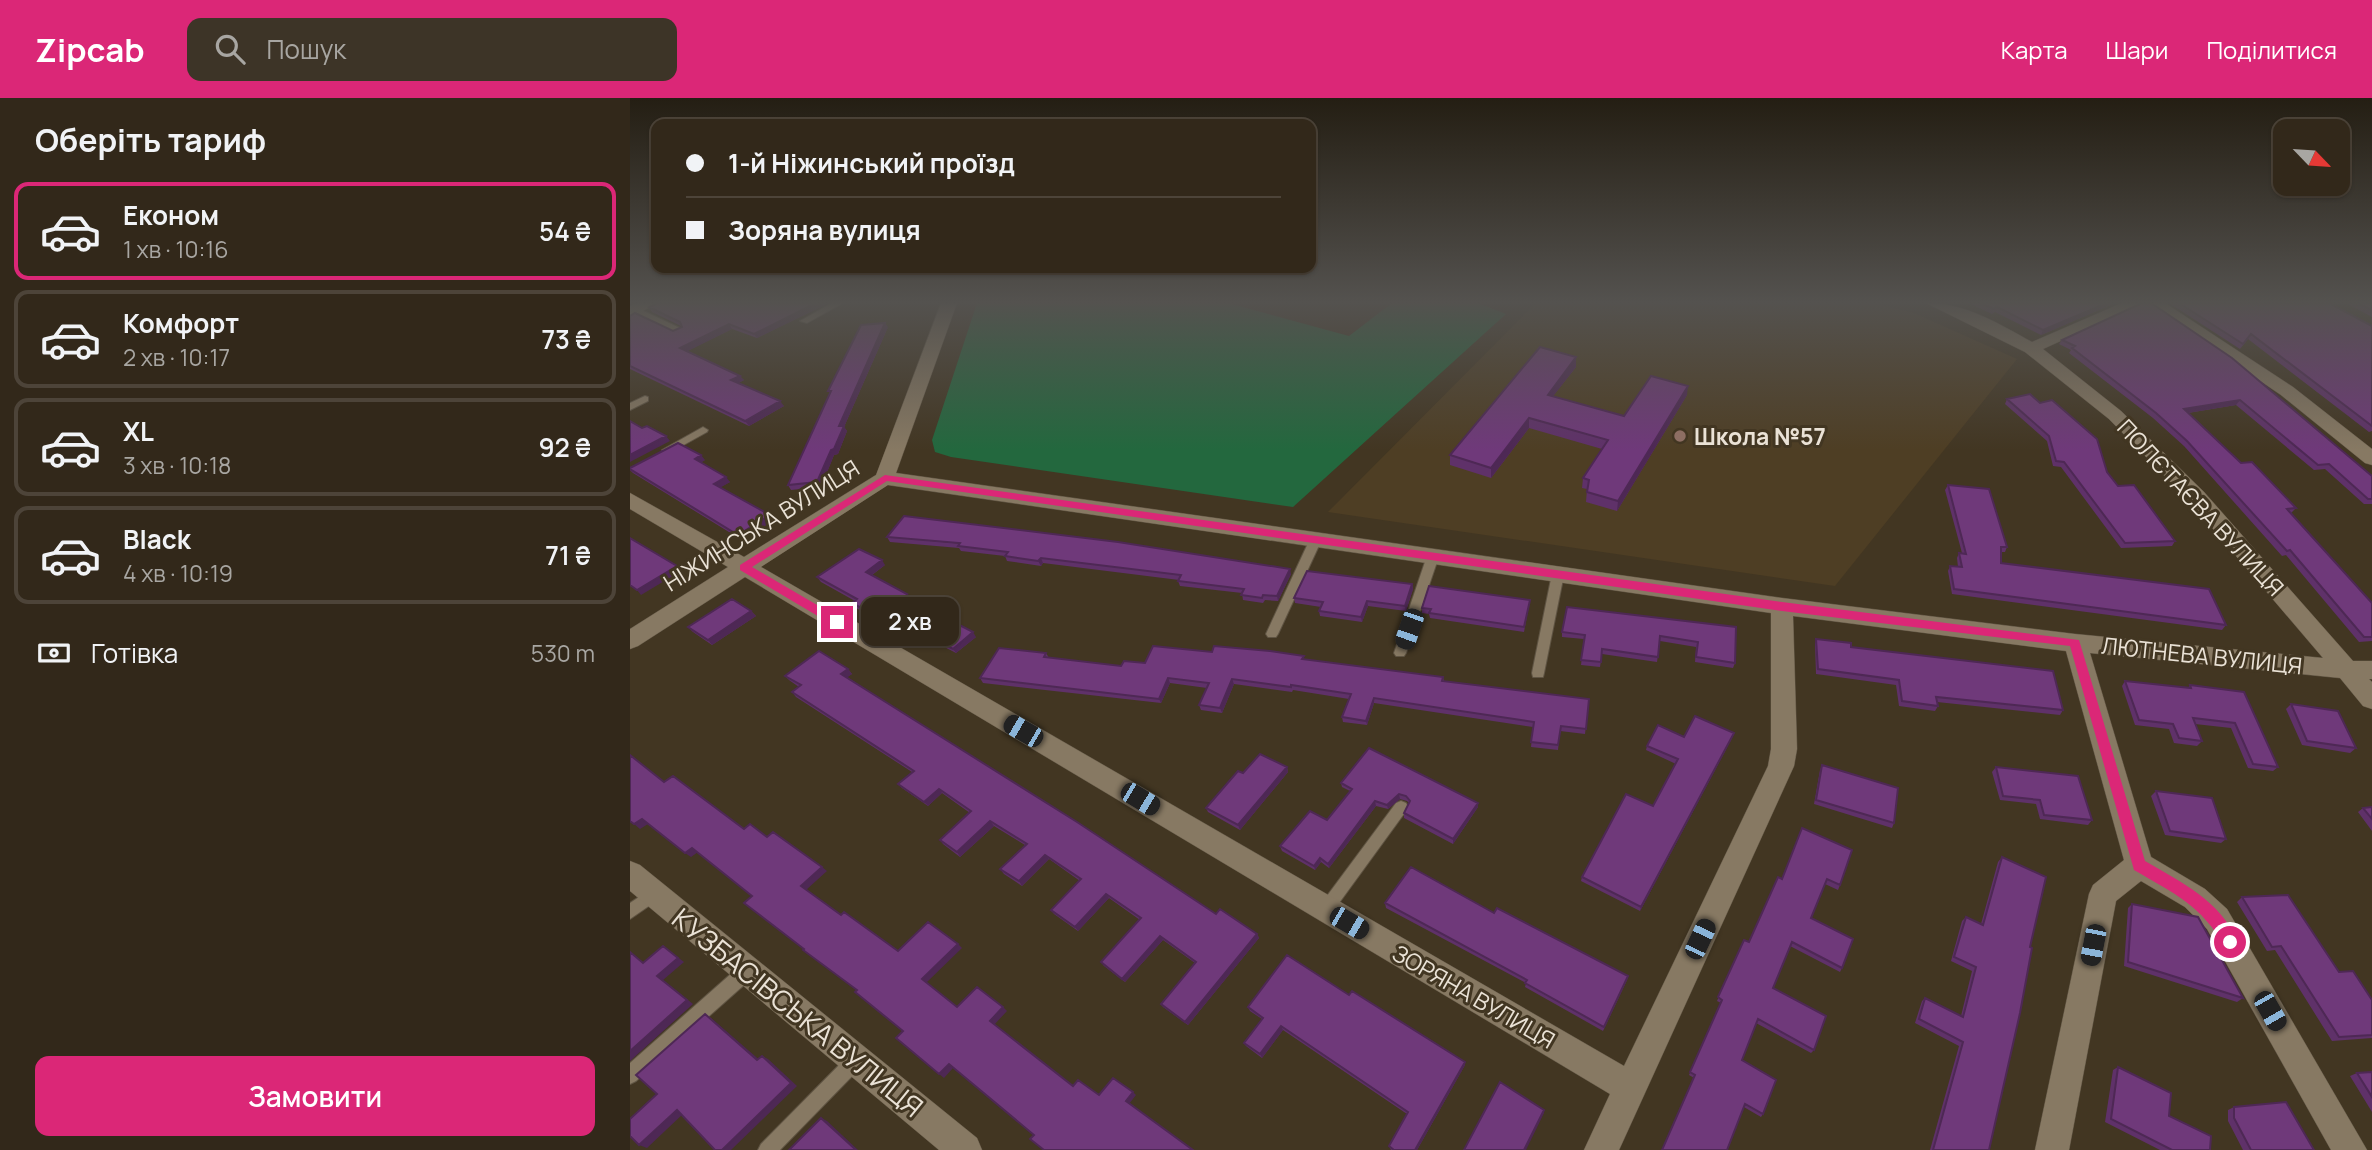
<!DOCTYPE html>
<html lang="uk">
<head>
<meta charset="utf-8">
<style>
	body { margin:0; font-family:Manrope,sans-serif; background:#3d3427; color:#f1f3f6; height:100vh; display:flex; flex-direction:column; font-size:26px; white-space:nowrap }
	* { box-sizing:border-box; margin:0 }
	p { font-size:23px; color:#a8a6a2 }
	.icon { flex:none; width:38px; height:38px; fill:none; stroke:currentColor; stroke-width:2; stroke-linecap:round; stroke-linejoin:round }
	.map { position:relative; flex:1; overflow:hidden }
	.side { display:flex; flex-direction:column; background:#32281a; width:630px }
	.side>* { flex:none }
	.banner { position:absolute; left:21px; top:21px; width:665px; height:154px; border-radius:14px; box-shadow:0 2px 5px #0004,0 0 0 2px #4d4439; display:grid; align-content:center; height:154px; padding:0 35px; background:#32281a }
	.needle { width:46px; rotate:115deg }
	.controls { position:absolute; left:1643px; top:21px; display:grid; gap:14px }
	.controls a { display:grid; place-items:center; width:77px; height:77px; border-radius:14px; background:#32281a; box-shadow:0 2px 5px #0004,0 0 0 2px #4d4439; font-size:35px }
	.end { position:absolute; width:32px; height:32px; margin:-16px; border:9px solid #db2777; background:#fff; box-shadow:0 0 0 4px #fff }
	.from { border-radius:50% }
	.bubble { position:absolute; height:49px; border-radius:14px; background:#32281a; box-shadow:0 2px 5px #0004,0 0 0 2px #4d4439; font-size:23px; font-weight:600; line-height:49px; text-align:center }
	.car { position:absolute; width:21px; height:42px; margin:-21px -10px; border-radius:9px; box-shadow:0 0 5px 2px #0007; background:linear-gradient(#222 24%,#8ab4d8 0 40%,#222 0 76%,#8ab4d8 0 86%,#222 0) }
	.banner b { display:flex; align-items:center; gap:24px; height:66px; font-size:26px }
	.banner b+b { border-top:2px solid #4d4439 }
	.banner i { width:18px; height:18px; background:#f1f3f6 }
	ul { padding:0; list-style:none }
	li { display:flex; align-items:center; gap:21px; height:98px; margin:0 14px 10px; padding:0 21px; border:4px solid #4d4439; border-radius:14px }
	li div { flex:1 }
	li b { display:block; font-size:26px }
	li em { font-style:normal; font-weight:600 }
	li.active { border-color:#db2777 }
	li>.icon { width:63px; height:63px; stroke-width:1.5 }
	h2 { padding:0 35px; font-size:32px; line-height:84px }
	.pay { display:flex; align-items:center; gap:18px; height:77px; padding:0 35px; font-size:26px }
	.pay p { margin-inline-start:auto }
	.button { display:flex; gap:14px; margin-top:auto; padding:14px 35px }
	.button a { flex:1; height:80px; border-radius:14px; background:#db2777; color:#fff; font-size:28px; font-weight:600; line-height:80px; text-align:center }
	header { display:flex; align-items:center; gap:42px; box-sizing:border-box; height:98px; padding:0 35px; background:#db2777; color:#fff }
	header strong { font-size:33px }
	nav { display:flex; gap:38px; margin-inline-start:auto; font-size:24px }
	.search { width:490px; height:63px; background:#3d3427; display:flex; align-items:center; gap:18px; box-sizing:border-box; padding:0 24px; border-radius:14px; color:#a8a6a2; font-size:26px }
	main { display:flex; flex:1; min-height:0 }
	.map>svg:first-child { display:block }
	.built { fill:#4e3e24 }
	.green { fill:#23683e }
	.lines { fill:none; stroke-linecap:round; stroke-linejoin:round }
	.lane-casing { stroke:#5f5443; stroke-width:2 }
	.street-casing { stroke:#5f5443; stroke-width:1 }
	.lane { fill:#877963; fill-rule:evenodd }
	.street { fill:#877963; fill-rule:evenodd }
	.wall { fill:#5f3169 }
	.shaded-wall { fill:#4e2855 }
	.building { fill:#6f397a; stroke:#4e2855; stroke-width:2 }
	.route { fill:#db2777 }
	.education-dot { fill:#8d6e63; stroke:#423622; stroke-width:2.5 }
	.labels { text-anchor:middle; dominant-baseline:central; stroke-width:6; stroke-linejoin:round; paint-order:stroke }
	.poi-label { font-size:23px; font-weight:bold; fill:#eae2d6; stroke:#423622; text-anchor:start }
	.street-label { font-size:23px; fill:#eae2d6; stroke:#423622 }
	.near-street-label { font-size:28px; fill:#eae2d6; stroke:#423622 }
</style>
</head>
<body>
<header>
<strong>Zipcab</strong>
<div class="search"><svg class="icon" aria-label="search" viewBox="0 0 24 24"><circle cx="10" cy="10" r="6"/><path d="M15 15l6 6"/></svg>Пошук</div>
<nav><a>Карта</a><a>Шари</a><a>Поділитися</a></nav>
</header>
<main>
<section class="side">
<h2>Оберіть тариф</h2>
<ul>
<li class="active"><svg class="icon" aria-label="car" viewBox="0 0 24 24"><path d="M5 17H2v-5l4-1 3-4h7l3 4 3 1v5h-3M9 17h6M6 11h13"/><circle cx="7" cy="17" r="2"/><circle cx="17" cy="17" r="2"/></svg><div><b>Економ</b><p>1 хв · 10:16</p></div><em>54 ₴</em></li>
<li><svg class="icon" aria-label="car" viewBox="0 0 24 24"><path d="M5 17H2v-5l4-1 3-4h7l3 4 3 1v5h-3M9 17h6M6 11h13"/><circle cx="7" cy="17" r="2"/><circle cx="17" cy="17" r="2"/></svg><div><b>Комфорт</b><p>2 хв · 10:17</p></div><em>73 ₴</em></li>
<li><svg class="icon" aria-label="car" viewBox="0 0 24 24"><path d="M5 17H2v-5l4-1 3-4h7l3 4 3 1v5h-3M9 17h6M6 11h13"/><circle cx="7" cy="17" r="2"/><circle cx="17" cy="17" r="2"/></svg><div><b>XL</b><p>3 хв · 10:18</p></div><em>92 ₴</em></li>
<li><svg class="icon" aria-label="car" viewBox="0 0 24 24"><path d="M5 17H2v-5l4-1 3-4h7l3 4 3 1v5h-3M9 17h6M6 11h13"/><circle cx="7" cy="17" r="2"/><circle cx="17" cy="17" r="2"/></svg><div><b>Black</b><p>4 хв · 10:19</p></div><em>71 ₴</em></li>
</ul>
<div class="pay"><svg class="icon" aria-label="cash" viewBox="0 0 24 24"><path d="M3 7h18v10H3z"/><circle cx="12" cy="12" r="2"/></svg>Готівка<p>530 m</p></div>
<div class="button"><a>Замовити</a></div>
</section>
<div class="map">
<svg width="1742" height="1052" viewBox="0 0 1742 1052">
	<rect width="100%" height="100%" fill="#423622"/>
	<path class="built" d="M906,205H1244L1284,215L1387,261L1205,488L698,414Z"/>
	<path class="green" d="M347,205H598L719,238L762,205H848L876,216L663,409L321,359L305,354L302,342Z"/>
	<g class="lines">
		<defs>
			<path id="lane" d="M202,205H213L177,225L170,223Z
				M5,209L52,231L53,233L46,235L2,214L1,212Z
				M15,298L18,299V303L0,312V305Z
				M73,329L78,332L77,334L41,354L37,355L32,352Z
				M686,437L692,441L648,536L646,539H638L636,536L680,441Z
				M803,454L809,458L776,555L774,558H766L764,555L797,458Z
				M928,472L934,476L914,575L913,579H903L902,575L922,476Z
				M771,703L776,705L778,709L776,713L701,816L696,818L691,816L688,811L691,806L766,705Z
				M24,789L29,791L32,796L29,801L0,821V805Z
				M117,865L123,867L125,873L123,879L6,983L0,986V965L111,867Z
				M226,953L232,956L235,962L232,968L150,1052H128L131,1046L220,956Z"/>
			<path id="street" d="M7,205H29L0,219V208Z
				M311,205H327L266,375L1152,500L1445,536L1693,560L1560,404L1479,321L1395,254L1296,205C1336,205 1367,225 1402,244L1492,205H1514L1413,251L1491,313L1574,394L1723,563H1742V581H1739L1742,584V611L1733,608L1710,580L1460,555L1521,759L1575,791L1597,811L1737,1052H1701L1577,831L1555,809L1511,783L1486,803L1439,1052H1405L1459,796L1463,787L1494,762L1436,553L1163,518L1167,651L1164,668L989,1052H954L980,996L115,479L8,548L0,551V531L98,469L0,411V395L114,459L246,377ZM258,387L1141,515V651L1138,668L994,968L131,469Z
				M1516,205H1535L1663,289L1742,351V367L1735,365L1651,297Z
				M0,763L10,767L347,1040L352,1052H309L0,793Z"/>
		</defs>
		<use href="#lane" class="lane-casing"/>
		<use href="#street" class="street-casing"/>
		<use href="#lane" class="lane"/>
		<use href="#street" class="street"/>
	</g>
	<path class="wall" d="M199,205L127,240L102,231L57,253L114,282L108,285L154,308L119,328L0,271V218L43,233L52,229L51,228L22,214L19,209Z
		M1339,205H1485L1411,237L1365,214L1362,216Z
		M1512,205L1742,378V406H1734L1695,371L1684,372L1606,307L1558,315L1611,365L1666,410L1661,415L1742,505V543L1729,544L1656,457L1652,458L1554,348L1523,320L1439,255L1441,252L1429,246L1432,242Z
		M1539,205H1699L1742,228V333L1739,334L1618,241L1610,251Z
		M1716,205H1742V219Z
		M258,229L214,329L217,333L208,356L204,357L191,389L161,392L158,387Z
		M946,259V269L923,298L994,318L1057,297L987,413L956,404L957,391L952,390L953,380L972,351L899,330L861,380L820,367V357Z
		M1377,301L1477,374L1488,388L1545,443L1542,448L1491,450L1431,369L1423,368L1417,343L1375,306Z
		M75,362L71,364L100,384L90,389L144,422L112,442L3,375L0,372V370Z
		M1318,387L1377,449L1375,454H1371V465L1596,527L1592,532L1322,496L1318,473L1320,468L1328,469L1327,460L1329,455H1332L1315,392Z
		M257,439L661,476L648,503L635,502L633,505L613,502L612,495L550,488L548,483L549,482L413,465L411,468L377,463L375,458L331,453L329,450L260,444Z
		M255,467L242,477L280,501L250,523L226,510L222,505L225,503L191,484L187,479Z
		M782,486L783,491L776,513L738,508L732,524L690,518L689,513L691,509L665,505L664,500Z
		M900,502L894,534L800,520L799,516L792,515V510Z
		M121,513L126,518L82,547L63,534L58,529Z
		M1106,529L1105,565L1103,570L1065,564L1066,549L1030,543L1027,564L972,556L970,569L951,567L954,541L932,539V534Z
		M294,535L346,539L326,555L297,540Z
		M1186,541L1221,549L1433,612L1430,617L1307,604L1308,608L1305,613L1269,608L1266,587L1186,576L1185,546Z
		M582,554L674,561L813,579L814,583L959,601L955,636L930,633L928,652L901,649L903,629L744,605L737,627L713,624L712,619L719,601L663,592L662,594L604,586L592,615L571,612L569,607L577,590L540,585L531,605L353,585L350,580L416,555L419,560L491,568Z
		M218,571L222,576L217,579L586,816L627,836L629,840L558,927L533,909L531,906L565,865L533,842L495,884L474,868L471,864L510,822L479,800L448,833L424,816L421,812L450,783L419,761L392,788L374,776L370,771L395,747L364,728L330,759L313,746L310,742L340,715L312,695L298,708L272,690L268,686L282,674L166,599L162,594L169,589L159,582L155,578Z
		M1495,583L1558,590L1560,587L1614,594L1648,669L1643,673L1618,670L1601,630L1565,626L1572,643L1567,648L1544,645L1539,631L1505,627L1492,588Z
		M1661,606L1726,650L1720,655L1672,647L1656,611Z
		M1104,635L1102,640L1010,813L951,783L952,779L1023,708L1046,666L1016,652L1017,648L1054,639Z
		M1192,667L1264,725L1262,730L1184,706L1190,672Z
		M657,669L658,674L610,732L578,714L576,710L613,675Z
		M1366,669L1462,722L1458,727L1410,721L1406,706L1370,702L1362,674Z
		M711,685L848,705V709L823,746L774,720V715L779,705L777,703L770,701L758,711L746,708L699,770L691,764L685,772L652,753L650,748L697,722L720,693L712,689Z
		M1526,693L1596,741L1591,745L1535,737L1521,698Z
		M1742,709V733L1728,714L1733,710Z
		M1172,730L1210,787L1208,792L1195,786L1181,820L1212,870L1210,874L1160,848L1143,890L1184,952L1181,955L1126,925L1112,962L1133,1016L1131,1019L1059,977L1091,905L1087,903L1114,842L1119,844L1152,781Z
		M1372,759L1400,849L1359,1052H1300L1329,948L1285,925L1292,903L1295,900L1331,918L1342,873L1321,863L1332,823L1336,819L1351,826L1368,764Z
		M1612,799L1709,874L1742,902V940L1702,943L1645,852L1637,853L1607,804Z
		M755,805L864,815L998,878L997,882L973,933L895,889L896,885L756,810Z
		M1502,806L1613,900L1607,904L1494,868L1498,810Z
		M719,897L835,967L787,1052H761L759,1048L777,1016L653,932L632,960L616,948L614,945L632,921L620,913L618,909Z
		M1488,969L1539,1018L1580,1052H1530L1475,1024L1483,972Z
		M1742,974V1014L1720,978L1727,975Z
		M1604,1009L1684,1052H1613L1598,1023V1012Z"/>
	<path class="shaded-wall" d="M186,205H199L127,240L124,236Z
		M1477,205H1485L1411,237L1413,232Z
		M255,225L258,229L214,329L217,333L208,356L204,357L191,389L187,384L201,352L209,328Z
		M99,226L102,231L54,255L50,250Z
		M946,259V269L917,306L918,297Z
		M110,278L114,282L105,287L101,282Z
		M1058,288L1057,297L987,413L988,403Z
		M1610,302L1606,307L1551,316L1554,311Z
		M150,303L154,308L119,328L115,323Z
		M899,320V330L861,380V370Z
		M36,338L40,343L0,364V357Z
		M71,357L75,362L69,366L65,361Z
		M96,379L100,384L88,391L84,386Z
		M140,417L144,422L112,442L108,437Z
		M411,460L413,465L411,468L408,463Z
		M252,462L255,467L239,479L236,474Z
		M47,468L51,473L11,497L7,492Z
		M660,471L661,476L648,503L647,498Z
		M782,486L783,491L776,513L775,508Z
		M277,496L280,501L250,523L246,518Z
		M737,503L738,508L732,524L731,519Z
		M121,513L126,518L82,547L78,542Z
		M343,534L346,539L326,555L323,551Z
		M218,571L222,576L215,581L211,576Z
		M538,580L540,585L531,605L529,601Z
		M602,581L604,586L592,615L590,610Z
		M744,600V605L737,627L736,623Z
		M1104,635L1102,640L1010,813L1011,809Z
		M657,669L658,674L610,732L608,727Z
		M309,691L312,695L298,708L294,704Z
		M769,696L770,701L758,711L757,707Z
		M745,703L746,708L699,770L698,766Z
		M848,705V709L823,746V741Z
		M12,721L18,726L10,731L4,726Z
		M360,723L364,728L330,759L327,754Z
		M62,750L68,754L61,759L55,755Z
		M415,757L419,761L392,788L389,783Z
		M690,760L691,764L685,772L684,768Z
		M192,769L197,773L176,792L171,788Z
		M476,796L479,800L448,833L445,829Z
		M627,836L629,840L558,927L555,924Z
		M530,838L533,842L495,884L492,881Z
		M328,846L332,850L296,885L292,881Z
		M33,848L54,864L33,882L63,906L0,963V953L27,878Z
		M373,909L377,913L364,927L360,923Z
		M75,916L81,920L133,965L127,962Z
		M651,928L653,932L632,960L630,956Z
		M132,958L138,961L167,988L101,1052H92Z
		M835,964V967L787,1052H785Z
		M319,966L323,970L314,980L309,976Z
		M503,994L506,997L499,1006L496,1003Z
		M47,1012L54,1015L17,1050L9,1047Z
		M914,1012V1015L896,1052H894Z
		M191,1020L197,1023L228,1052H226Z"/>
	<path class="building" d="M28,205H186L124,236L99,226L50,250L110,278L101,282L150,303L115,323L0,268V218L5,215L43,233L52,229L50,224L19,209Z
		M1351,205H1477L1413,232L1367,209L1364,211Z
		M1512,205H1521L1602,260L1742,378V401H1738L1699,366L1688,367L1610,302L1554,311L1611,365L1622,364L1666,410L1657,411L1742,505V539H1734L1660,452L1657,453L1557,343L1526,315L1442,250L1445,248L1432,242Z
		M1549,205H1699L1742,228V328L1621,236L1613,246Z
		M1728,205H1742V212Z
		M255,225L209,328H214L204,351L201,352L187,384L158,387L201,293H198L231,227Z
		M910,249L946,259L918,297L994,318L1021,278L1058,288L988,403L957,394L959,382L953,380L978,342L899,320L861,370L820,357Z
		M1400,296L1410,305L1422,302L1467,341L1477,374L1488,388L1504,387L1545,443L1495,445L1434,364L1426,363L1419,338L1377,301Z
		M0,323L12,330L17,328L36,338L0,357Z
		M48,345L71,357L65,361L96,379L84,386L140,417L108,437L0,371V370Z
		M1318,387L1359,391L1377,449H1371V465L1579,491L1596,527L1324,491L1320,468L1332,469L1329,455L1336,456Z
		M274,418L488,444L660,471L647,498L633,497L632,500L611,497L614,491L548,483L551,477L411,460L408,463L375,458L378,454L328,448L330,445L257,439Z
		M0,440L47,468L7,492L0,487Z
		M229,451L252,462L236,474L277,496L246,518L222,505L227,501L187,479Z
		M677,473L782,486L775,508L737,503L731,519L689,513L693,504L664,500Z
		M799,488L900,502L894,529L799,515L801,511L792,510Z
		M102,501L121,513L78,542L58,529Z
		M937,509L1106,529L1105,565L1066,559L1068,544L1030,538L1028,559L972,551L971,564L951,562L955,537L932,534Z
		M314,519L343,534L323,551L294,535Z
		M1186,541L1221,545V549L1423,573L1433,612L1306,599L1308,608L1272,603L1269,582L1188,571Z
		M523,548L582,554L584,548L640,553L674,558L672,561L813,579L812,583L959,601L956,631L931,628L928,647L901,644L904,624L744,600L736,623L712,619L721,596L661,587V589L602,581L590,610L569,607L579,585L538,580L529,601L350,580L369,550L416,555L414,559L491,568L494,563L515,565Z
		M189,553L218,571L211,576L447,724L586,816L590,811L627,836L555,924L531,906L566,864L530,838L492,881L471,864L511,820L476,796L445,829L421,812L451,781L415,757L389,783L370,771L397,746L360,723L327,754L310,742L341,713L309,691L294,704L268,686L284,673L162,594L171,587L155,578Z
		M1495,583L1561,590L1560,587L1614,594L1648,669L1623,666L1605,625L1563,620L1572,643L1549,640L1543,626L1509,622Z
		M1661,606L1708,613L1726,650L1677,643Z
		M1065,618L1104,635L1011,809L952,779L996,696L1023,708L1048,661L1017,648L1028,627L1054,639Z
		M739,650L848,705L823,741L774,715L780,703L776,698L769,696L757,707L745,703L698,766L690,760L684,768L650,748L680,713L697,722L722,691L711,685Z
		M630,656L657,669L608,727L576,710L608,673L613,675Z
		M0,657L34,684L43,678L114,731L120,726L137,739L143,734L192,769L171,788L211,817L214,814L268,853L298,824L328,846L292,881L327,909L347,889L373,909L360,923L443,988L448,982L469,997L483,980L503,994L496,1003L563,1052H414L400,1041L404,1037L319,966L309,976L266,940L273,933L225,894L227,892L173,852L174,851L114,805L122,798L62,750L55,755L12,721L4,726L0,723Z
		M1192,667L1268,690L1264,725L1186,702Z
		M1366,669L1448,678L1462,722L1414,717L1410,702L1373,698Z
		M1526,693L1582,700L1596,741L1540,733Z
		M1742,709V721L1733,710Z
		M1172,730L1222,752L1210,787L1197,781L1181,820L1223,841L1212,870L1162,844L1143,890L1196,918L1184,952L1128,921L1112,962L1146,982L1133,1016L1115,1006L1097,1052H1032L1065,977L1060,974L1092,902L1088,899L1114,842L1119,844L1148,779L1152,781Z
		M1372,759L1416,779L1400,849L1402,850L1390,915L1359,1052H1303L1333,944L1289,921L1295,900L1333,919L1346,869L1324,859L1336,819L1353,827Z
		M781,769L864,815L867,810L998,878L974,929L895,885L897,882L755,805Z
		M1658,797L1709,874L1723,873L1742,902V937L1709,939L1651,848L1642,849L1612,799Z
		M1502,806L1568,819L1613,900L1498,864Z
		M33,848L48,860L27,878L57,902L0,953V854L13,865Z
		M657,857L719,897L722,893L835,964L785,1052H764L759,1048L778,1014L651,928L630,956L614,945L633,920L618,909Z
		M75,916L127,962L132,958L161,985L92,1052H85L47,1012L9,1047L0,1038V1021L27,996L6,977Z
		M1488,969L1541,995L1539,1018L1581,1038L1580,1052H1542L1481,1021Z
		M1742,974V999L1727,975Z
		M870,984L914,1012L894,1052H834Z
		M1656,1004L1684,1052H1621L1604,1020V1009Z
		M191,1020L226,1052H159Z"/>
	<linearGradient id="sky" x2="0" y2="1"><stop stop-color="#241e13"/><stop offset="0.58" stop-color="#54524f"/><stop offset="1" stop-color="#54524f" stop-opacity="0"/></linearGradient>
	<rect width="1742" height="352" fill="url(#sky)"/>
	<path class="route" d="M255,377L1152,504L1449,542L1515,763C1552,785 1590,802 1608,844L1606,849H1595C1571,807 1545,796 1504,772L1440,548L1152,513L257,383L122,469L211,521V527H203L110,472V467Z"/>
	<circle class="education-dot" cx="1050" cy="338" r="7"/>
	<g class="labels">
		<g class="poi-label">
			<text x="1064" y="338">Школа №57</text>
		</g>
		<g class="street-label">
			<text transform="translate(1571 409) rotate(47)">ПОЛЄТАЄВА ВУЛИЦЯ</text>
			<text transform="translate(131 427) rotate(-32)">НІЖИНСЬКА ВУЛИЦЯ</text>
			<text transform="translate(1572 557) rotate(6)">ЛЮТНЕВА ВУЛИЦЯ</text>
			<text transform="translate(844 898) rotate(30)">ЗОРЯНА ВУЛИЦЯ</text>
		</g>
		<g class="near-street-label">
			<text transform="translate(168 914) rotate(39)">КУЗБАСІВСЬКА ВУЛИЦЯ</text>
		</g>
	</g>
</svg>
<div class="controls">
<a><svg class="needle" viewBox="-14 -14 28 28"><path d="M0-13l5 13h-10z" fill="#e53935"/><path d="M0 13l5-13h-10z" fill="#a8a6a2"/></svg></a>
</div>
<i class="end from" style="left:1600px;top:844px"></i>
<i class="end" style="left:207px;top:524px"></i>
<div class="bubble" style="left:231px;top:499px;width:98px">2 хв</div>
<i class="car" style="left:779px;top:531px;rotate:199deg"></i>
<i class="car" style="left:393px;top:633px;rotate:300deg"></i>
<i class="car" style="left:510px;top:701px;rotate:121deg"></i>
<i class="car" style="left:719px;top:825px;rotate:120deg"></i>
<i class="car" style="left:1070px;top:841px;rotate:25deg"></i>
<i class="car" style="left:1463px;top:847px;rotate:191deg"></i>
<i class="car" style="left:1640px;top:913px;rotate:150deg"></i>
<div class="banner">
<b><i class="from"></i>1-й Ніжинський проїзд</b>
<b><i></i>Зоряна вулиця</b>
</div>
</div>
</main>
</body>
</html>
